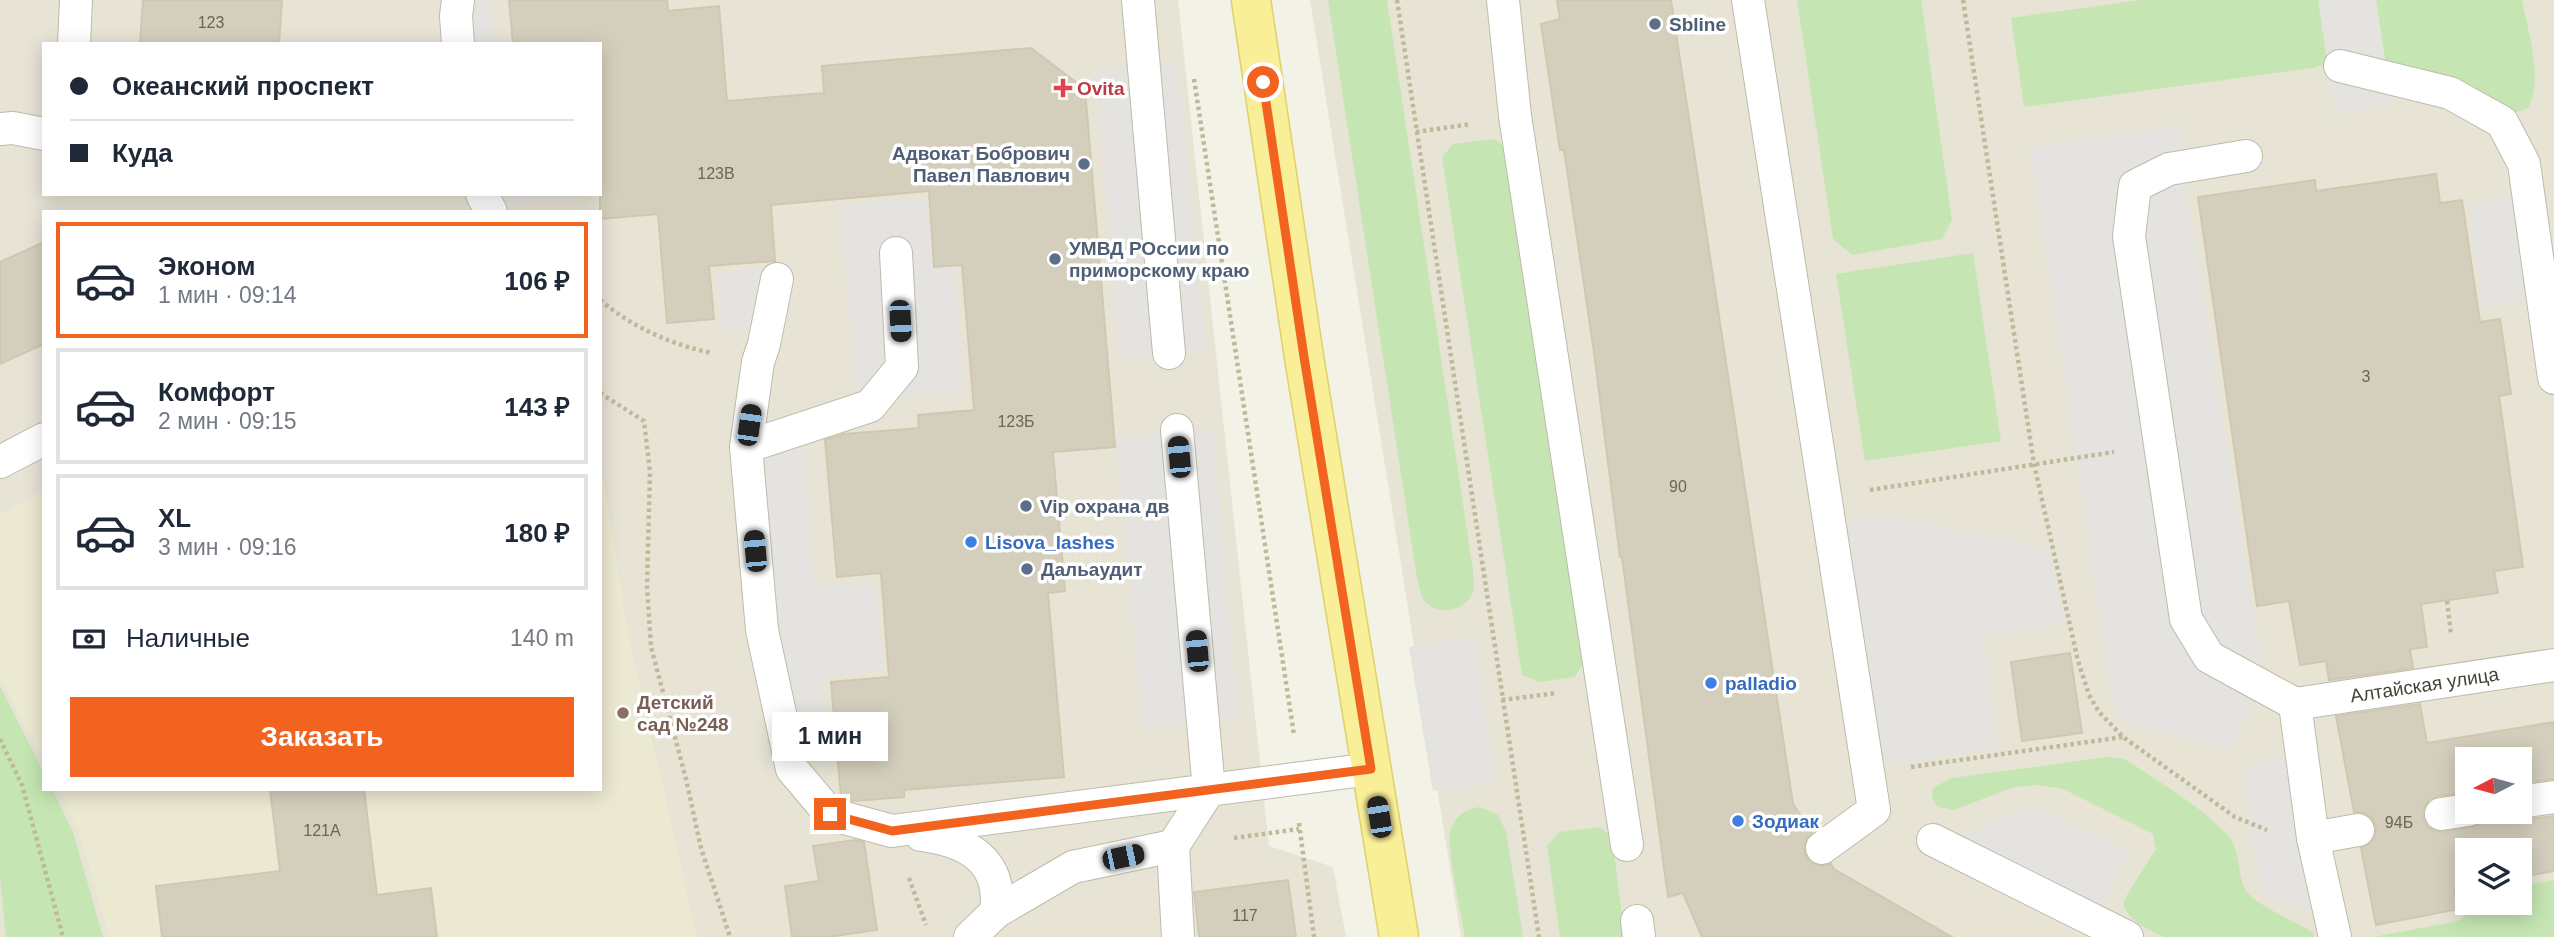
<!DOCTYPE html>
<html lang="ru">
<head>
<meta charset="utf-8">
<style>
	body { margin:0; font-family:Arial,sans-serif; background:#f6f6f7; color:#1f2937; height:100vh; display:flex; flex-direction:column; font-size:26px; white-space:nowrap }
	* { box-sizing:border-box; margin:0 }
	p { font-size:23px; color:#747a83 }
	.icon { flex:none; width:38px; height:38px; fill:none; stroke:currentColor; stroke-width:2; stroke-linecap:round; stroke-linejoin:round }
	.map { position:relative; flex:1; overflow:hidden }
	.panel { position:absolute; left:42px; top:210px; width:560px; height:581px; display:flex; flex-direction:column; background:#fff; border-radius:0px; box-shadow:0 4px 18px #0003 }
	.panel>* { flex:none }
	.guide { position:absolute; left:42px; top:42px; width:560px; height:154px; border-radius:0px; box-shadow:0 4px 18px #0003; display:grid; align-content:center; height:154px; padding:0 28px; background:#fff }
	.needle { width:46px; rotate:264deg }
	.tools { position:absolute; left:2455px; top:747px; display:grid; gap:14px }
	.tools a { display:grid; place-items:center; width:77px; height:77px; border-radius:0px; background:#fff; box-shadow:0 4px 18px #0003; font-size:35px }
	.end { position:absolute; width:32px; height:32px; margin:-16px; border:9px solid #f26320; background:#fff; box-shadow:0 0 0 4px #fff }
	.from { border-radius:50% }
	.bubble { position:absolute; height:49px; border-radius:0px; background:#fff; box-shadow:0 4px 18px #0003; font-size:23px; font-weight:600; line-height:49px; text-align:center }
	.car { position:absolute; width:21px; height:42px; margin:-21px -10px; border-radius:9px; box-shadow:0 0 5px 2px #0007; background:linear-gradient(#222 24%,#8ab4d8 0 40%,#222 0 76%,#8ab4d8 0 86%,#222 0) }
	.guide b { display:flex; align-items:center; gap:24px; height:66px; font-size:26px }
	.guide b+b { border-top:2px solid #e0e1e3 }
	.guide i { width:18px; height:18px; background:#1f2937 }
	ul { padding:12px 0 0; list-style:none }
	li { display:flex; align-items:center; gap:21px; height:116px; margin:0 14px 10px; padding:0 14px; border:4px solid #e0e1e3; border-radius:0px }
	li div { flex:1 }
	li b { display:block; font-size:26px }
	li em { font-style:normal; font-weight:600 }
	li.selected { border-color:#f26320 }
	li>.icon { width:63px; height:63px; stroke-width:1.5 }
	.pay { display:flex; align-items:center; gap:18px; height:77px; padding:0 28px; font-size:26px }
	.pay p { margin-inline-start:auto }
	.cta { display:flex; gap:14px; margin-top:auto; padding:14px 28px }
	.cta a { flex:1; height:80px; border-radius:0px; background:#f26320; color:#fff; font-size:28px; font-weight:600; line-height:80px; text-align:center }
	.map>svg:first-child { display:block }
	.residential { fill:#e7e4d6; fill-rule:evenodd }
	.education { fill:#ece9d2 }
	.green { fill:#c5e6b2 }
	.parking { fill:#e4e3df }
	.building { fill:#d4cfbd; stroke:#cfc8b1; stroke-width:2 }
	.lines { fill:none; stroke-linecap:round; stroke-linejoin:round }
	.lane-casing { stroke:#bebbaa; stroke-width:34 }
	.primary-casing { stroke:#dfd069; stroke-width:41 }
	.path { stroke:#bfb99c; stroke-width:4.5; stroke-dasharray:3.5 3.5; stroke-linecap:butt }
	.lane { stroke:#fff; stroke-width:32 }
	.primary { stroke:#faef99; stroke-width:38 }
	.route { stroke:#f26320; stroke-width:9 }
	.service-dot { fill:#5c6f8a; stroke:#fff; stroke-width:2.5 }
	.health-dot { fill:#e0444e; stroke:#fff; stroke-width:2.5 }
	.shop-dot { fill:#3f7fe0; stroke:#fff; stroke-width:2.5 }
	.education-dot { fill:#8d6e63; stroke:#fff; stroke-width:2.5 }
	.labels { text-anchor:middle; dominant-baseline:central; stroke-width:7; stroke-linejoin:round; paint-order:stroke }
	.number-label { font-size:16px; fill:#6a6658 }
	.service-label { font-size:19px; font-weight:bold; fill:#4e5e75; stroke:#fff; text-anchor:start }
	.health-label { font-size:19px; font-weight:bold; fill:#be3a42; stroke:#fff; text-anchor:start }
	.shop-label { font-size:19px; font-weight:bold; fill:#366cbe; stroke:#fff; text-anchor:start }
	.street-label { font-size:19px; fill:#464336; stroke:#fff }
	.education-label { font-size:19px; font-weight:bold; fill:#785e54; stroke:#fff; text-anchor:start }
</style>
</head>
<body>
<div class="map">
<svg width="2554" height="937" viewBox="0 0 2554 937">
	<rect width="100%" height="100%" fill="#f3f2e7"/>
	<path class="residential" d="M0,0H1178L1269,846L1333,867L1346,937H0ZM44,44H600V194H44ZM44,212H600V789H44Z
		M1310,0H2554V937H1461ZM2468,760H2520V812H2468ZM2468,850H2520V903H2468Z"/>
	<path class="education" d="M600,461L629,638L697,937H109L78,829L58,789H600Z
		M44,491V762L0,677V514Z"/>
	<path class="green" d="M1328,0H1387L1473,570C1473,576 1475,586 1473,592C1466,612 1435,617 1423,599C1420,594 1419,585 1417,578Z
		M1797,0H1921L1952,220L1942,239L1852,255L1833,239Z
		M2140,0H2320L2328,63L2312,68L2024,107L2011,18Z
		M2376,0H2522C2528,32 2544,80 2528,108L2517,112H2505L2386,68Z
		M1495,139L1507,149L1584,661L1575,677L1539,682L1522,675L1442,157L1453,144Z
		M1973,253L2001,441L1865,461L1836,274Z
		M0,686L44,773V789H52L73,832L103,937H6L0,878Z
		M2107,757L2125,759C2157,781 2203,807 2228,836C2241,850 2237,875 2246,891C2254,904 2298,923 2314,933V937H2164C2147,929 2130,922 2123,904L2128,893L2156,849L2153,834L2063,789L2039,785L2014,787L1954,810L1938,807L1932,799L1933,788L1952,778Z
		M1480,807L1498,815L1506,831L1523,937H1465C1462,919 1446,845 1450,833C1454,817 1464,809 1480,807Z
		M1600,827L1612,837L1625,937H1560L1547,846L1559,832Z
		M2554,880V937H2373L2458,921L2467,914L2470,903H2520V886Z"/>
	<path class="parking" d="M2318,0H2376L2392,106L2335,114Z
		M491,1L495,44H442L438,7Z
		M1178,62L1206,349L1120,358L1095,70Z
		M2177,126L2264,682L2228,751L2115,718L2030,147Z
		M497,194H579V197L498,205Z
		M949,196L965,392L857,401L840,205Z
		M2512,198L2525,301L2483,307L2469,204Z
		M785,266L791,323L722,330L716,272Z
		M1213,429L1238,719L1142,727L1116,437Z
		M803,448L815,587L875,581L884,671L822,676L829,761L798,763L774,646L756,453Z
		M1889,516L2050,549L2066,623L1983,636L1999,748L1880,766L1843,522Z
		M1473,636L1496,781L1433,791L1409,647Z
		M2291,754L2319,917L2261,893L2242,769Z
		M2034,805L2129,852L2102,907L1960,836Z"/>
	<path class="building" d="M143,0H282L279,44H140Z
		M509,0H667L668,11L719,6L727,101L824,93L822,66L1031,48L1085,89L1115,447L1053,452L1065,591L1048,593L1064,777L904,790V797L853,801L841,798L831,682L889,677L881,573L837,577L825,440L844,434L919,428L918,415L974,410L962,265L934,267L929,191L771,205L775,261L709,266L714,319L667,323L658,214L600,219V44H513Z
		M1557,0H1671L1793,804L1812,833L1806,840L1804,851L1807,858L1814,864L1823,866L1831,864L1834,869L1952,937H1702L1683,893L1668,897L1622,557H1620L1594,352L1564,150H1560L1541,24L1560,19Z
		M2436,174L2440,203L2462,200L2480,322L2500,319L2511,394L2499,396L2523,567L2494,571L2498,593L2421,604L2427,647L2410,649L2413,668L2329,680L2326,661L2300,665L2289,601L2257,606L2198,197L2315,180L2316,191Z
		M44,242V344L0,364V262Z
		M2070,653L2082,733L2022,741L2011,662Z
		M2420,704L2427,743L2554,722V779L2520,783V760H2468V792L2438,796L2430,799L2424,807L2423,816L2427,826L2434,831L2443,832L2479,825L2486,812H2505L2513,819L2522,820L2554,816V871L2520,877V850H2468V887L2454,889L2458,909L2376,925L2361,848L2369,844L2375,837L2376,826L2372,818L2365,813L2354,812L2336,716Z
		M270,789H364L377,895L431,888L437,937H162L156,886L280,871Z
		M855,840L864,842L877,930L828,937H792L785,886L819,881L813,846Z
		M1288,880L1296,937H1199L1194,892Z"/>
	<g class="lines">
		<defs>
			<g id="lane">
				<path d="M458,0L456,16L458,44"/>
				<path d="M1138,0L1169,353"/>
				<path d="M1503,0L1515,116L1627,845"/>
				<path d="M1748,0L1874,810L1822,848"/>
				<path d="M74,44L76,0"/>
				<path d="M2340,66L2450,93L2502,122L2524,164L2554,378"/>
				<path d="M0,129L13,128L44,134"/>
				<path d="M2246,156L2169,169L2135,186L2129,236L2186,619L2209,657L2295,704L2313,838L2335,937"/>
				<path d="M482,194L491,212"/>
				<path d="M896,253L902,367L870,406L746,447L762,630L792,769L830,814L892,831L1209,790L1177,430"/>
				<path d="M746,447L758,362L764,344L777,279"/>
				<path d="M0,462L44,439"/>
				<path id="s1" d="M2295,704L2554,665"/>
				<path d="M2520,802L2554,797"/>
				<path d="M2441,814L2468,810"/>
				<path d="M921,835C967,841 1003,860 996,912"/>
				<path d="M2313,838L2358,830"/>
				<path d="M1933,840L2127,937"/>
				<path d="M1173,846L1178,937"/>
				<path d="M1637,921L1639,937"/>
				<path d="M970,937L996,912L1073,867L1173,846L1209,790L1371,769"/>
			</g>
			<path id="primary" d="M1251,0L1304,357L1399,937"/>
		</defs>
		<use href="#lane" class="lane-casing"/>
		<use href="#primary" class="primary-casing"/>
		<path class="path" d="M1397,0L1539,937
			M1963,0L2034,464L2078,661L2089,695L2099,712L2123,737L2235,817L2267,830
			M1194,79L1294,735
			M1416,132L1471,124
			M600,300C632,327 672,345 712,353
			M600,393L644,421L650,472L647,586L651,647L686,779L701,848L730,937
			M1870,490L2114,452
			M2447,601L2451,634
			M1502,700L1557,693
			M0,739L22,785L63,937
			M1911,767L2123,737
			M1299,823L1314,937
			M1234,838L1299,829
			M909,878L926,925"/>
		<use href="#lane" class="lane"/>
		<use href="#primary" class="primary"/>
	</g>
	<g class="lines">
		<path class="route" d="M830,814L892,831L1371,769L1304,357L1263,82"/>
	</g>
	<g class="service-dot">
		<circle cx="1655" cy="24" r="7"/>
		<circle cx="1084" cy="164" r="7"/>
		<circle cx="1055" cy="259" r="7"/>
		<circle cx="1026" cy="506" r="7"/>
		<circle cx="1027" cy="569" r="7"/>
	</g>
	<path class="health-dot" d="M1059.5 77.5h7v7h7v7h-7v7h-7v-7h-7v-7h7z"/>
	<g class="shop-dot">
		<circle cx="971" cy="542" r="7"/>
		<circle cx="1711" cy="683" r="7"/>
		<circle cx="1738" cy="821" r="7"/>
	</g>
	<circle class="education-dot" cx="623" cy="713" r="7"/>
	<g class="labels">
		<g class="number-label">
			<text x="211" y="22">123</text>
			<text x="716" y="173">123В</text>
			<text x="2366" y="376">3</text>
			<text x="1016" y="421">123Б</text>
			<text x="1678" y="486">90</text>
			<text x="2399" y="822">94Б</text>
			<text x="322" y="830">121А</text>
			<text x="1245" y="915">117</text>
		</g>
		<g class="service-label">
			<text x="1669" y="24">Sbline</text>
			<text x="1070" y="153" text-anchor="end">Адвокат Бобрович<tspan x="1070" dy="22">Павел Павлович</tspan></text>
			<text x="1069" y="248">УМВД РОссии по<tspan x="1069" dy="22">приморскому краю</tspan></text>
			<text x="1040" y="506">Vip охрана дв</text>
			<text x="1041" y="569">Дальаудит</text>
		</g>
		<g class="health-label">
			<text x="1077" y="88">Ovita</text>
		</g>
		<g class="shop-label">
			<text x="985" y="542">Lisova_lashes</text>
			<text x="1725" y="683">palladio</text>
			<text x="1752" y="821">Зодиак</text>
		</g>
		<g class="street-label">
			<text stroke="none"><textPath href="#s1" startOffset="131">Алтайская улица</textPath></text>
		</g>
		<g class="education-label">
			<text x="637" y="702">Детский<tspan x="637" dy="22">сад №248</tspan></text>
		</g>
	</g>
</svg>
<div class="tools">
<a><svg class="needle" viewBox="-14 -14 28 28"><path d="M0-13l5 13h-10z" fill="#e53935"/><path d="M0 13l5-13h-10z" fill="#747a83"/></svg></a>
<a><svg class="icon" aria-label="layers" viewBox="0 0 24 24"><path d="M12 4l9 5-9 5-9-5zM3 14l9 5 9-5"/></svg></a>
</div>
<i class="end from" style="left:1263px;top:82px"></i>
<i class="end" style="left:830px;top:814px"></i>
<div class="bubble" style="left:772px;top:712px;width:116px">1 мин</div>
<i class="car" style="left:900px;top:321px;rotate:177deg"></i>
<i class="car" style="left:749px;top:425px;rotate:8deg"></i>
<i class="car" style="left:1179px;top:457px;rotate:355deg"></i>
<i class="car" style="left:755px;top:551px;rotate:355deg"></i>
<i class="car" style="left:1197px;top:651px;rotate:355deg"></i>
<i class="car" style="left:1379px;top:817px;rotate:351deg"></i>
<i class="car" style="left:1123px;top:857px;rotate:78deg"></i>
<div class="guide">
<b><i class="from"></i>Океанский проспект</b>
<b><i></i>Куда</b>
</div>
<section class="panel">
<ul>
<li class="selected"><svg class="icon" aria-label="car" viewBox="0 0 24 24"><path d="M5 17H2v-5l4-1 3-4h7l3 4 3 1v5h-3M9 17h6M6 11h13"/><circle cx="7" cy="17" r="2"/><circle cx="17" cy="17" r="2"/></svg><div><b>Эконом</b><p>1 мин · 09:14</p></div><em>106 ₽</em></li>
<li><svg class="icon" aria-label="car" viewBox="0 0 24 24"><path d="M5 17H2v-5l4-1 3-4h7l3 4 3 1v5h-3M9 17h6M6 11h13"/><circle cx="7" cy="17" r="2"/><circle cx="17" cy="17" r="2"/></svg><div><b>Комфорт</b><p>2 мин · 09:15</p></div><em>143 ₽</em></li>
<li><svg class="icon" aria-label="car" viewBox="0 0 24 24"><path d="M5 17H2v-5l4-1 3-4h7l3 4 3 1v5h-3M9 17h6M6 11h13"/><circle cx="7" cy="17" r="2"/><circle cx="17" cy="17" r="2"/></svg><div><b>XL</b><p>3 мин · 09:16</p></div><em>180 ₽</em></li>
</ul>
<div class="pay"><svg class="icon" aria-label="cash" viewBox="0 0 24 24"><path d="M3 7h18v10H3z"/><circle cx="12" cy="12" r="2"/></svg>Наличные<p>140 m</p></div>
<div class="cta"><a>Заказать</a></div>
</section>
</div>
</body>
</html>
